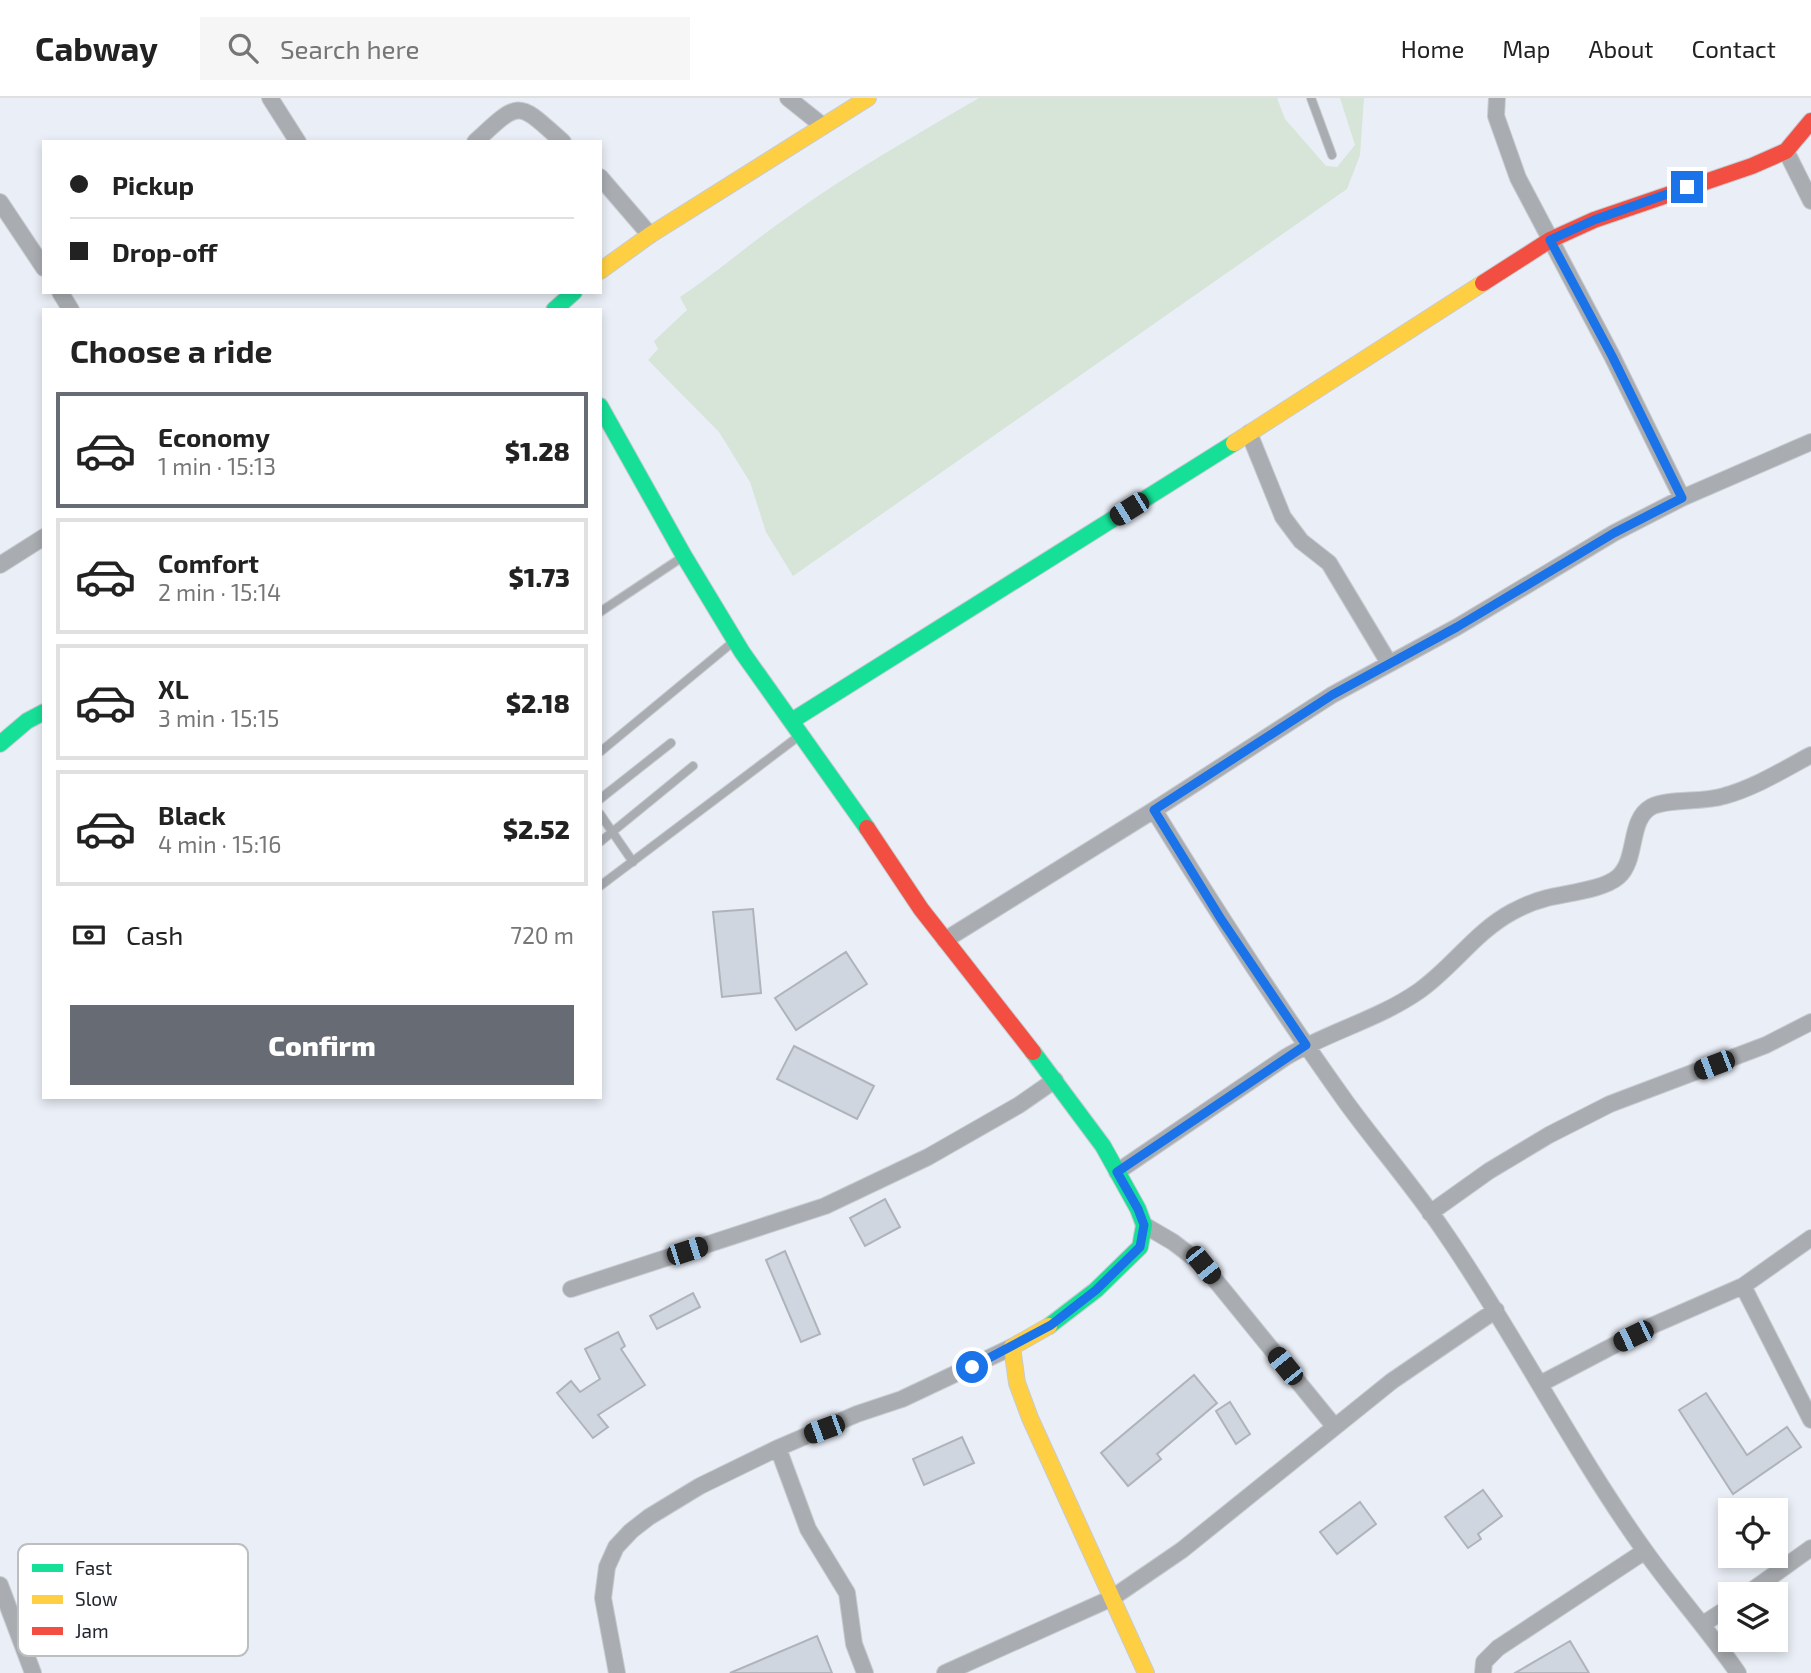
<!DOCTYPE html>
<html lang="en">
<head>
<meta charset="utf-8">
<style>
	body { margin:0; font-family:"Exo 2",sans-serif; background:#f6f6f6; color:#222; height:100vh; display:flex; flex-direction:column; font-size:26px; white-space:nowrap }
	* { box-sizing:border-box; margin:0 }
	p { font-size:23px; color:#767676 }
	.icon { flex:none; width:38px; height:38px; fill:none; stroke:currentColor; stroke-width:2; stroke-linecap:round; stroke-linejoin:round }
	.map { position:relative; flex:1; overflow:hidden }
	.panel { position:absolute; left:42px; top:210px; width:560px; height:791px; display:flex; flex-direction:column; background:#fff; border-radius:0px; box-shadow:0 4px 10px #0003 }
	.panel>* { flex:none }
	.guide { position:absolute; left:42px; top:42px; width:560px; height:154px; border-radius:0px; box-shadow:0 4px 10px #0003; display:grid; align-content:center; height:154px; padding:0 28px; background:#fff }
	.fabs { position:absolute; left:1718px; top:1400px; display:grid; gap:14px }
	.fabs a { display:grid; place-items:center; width:70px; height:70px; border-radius:0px; background:#fff; box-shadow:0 4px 10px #0003; font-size:35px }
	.end { position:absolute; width:32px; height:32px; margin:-16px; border:9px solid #1a73e8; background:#fff; box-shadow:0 0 0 4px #fff }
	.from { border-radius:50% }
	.car { position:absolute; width:21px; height:42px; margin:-21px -10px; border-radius:9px; box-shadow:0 0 5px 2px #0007; background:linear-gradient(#222 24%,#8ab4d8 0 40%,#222 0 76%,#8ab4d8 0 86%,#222 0) }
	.guide b { display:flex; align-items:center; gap:24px; height:66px; font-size:26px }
	.guide b+b { border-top:2px solid #e0e0e0 }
	.guide i { width:18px; height:18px; background:#222 }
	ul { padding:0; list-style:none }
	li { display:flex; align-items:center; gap:21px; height:116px; margin:0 14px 10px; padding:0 14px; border:4px solid #e0e0e0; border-radius:0px }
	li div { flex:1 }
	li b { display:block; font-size:26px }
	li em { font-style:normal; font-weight:800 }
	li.selected { border-color:#676c74 }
	li>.icon { width:63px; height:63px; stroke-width:1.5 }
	h2 { padding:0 28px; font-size:32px; line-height:84px }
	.pay { display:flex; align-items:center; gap:18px; height:77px; padding:0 28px; font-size:26px }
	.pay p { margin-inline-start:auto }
	.button { display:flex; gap:14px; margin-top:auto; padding:14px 28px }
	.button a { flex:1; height:80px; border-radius:0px; background:#676c74; color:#fff; font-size:28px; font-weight:800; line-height:80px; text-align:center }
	header { display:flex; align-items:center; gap:42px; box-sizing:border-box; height:98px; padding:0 35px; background:#fff; border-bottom:2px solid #e0e0e0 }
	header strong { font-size:33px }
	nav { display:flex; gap:38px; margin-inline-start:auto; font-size:24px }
	.search { width:490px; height:63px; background:#f6f6f6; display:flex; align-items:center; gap:18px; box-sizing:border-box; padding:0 24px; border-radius:0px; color:#767676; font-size:26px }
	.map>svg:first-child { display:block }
	.green { fill:#d7e4d8 }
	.building { fill:#d0d6df; stroke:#afb4bb; stroke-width:2 }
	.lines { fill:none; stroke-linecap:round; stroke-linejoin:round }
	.lane-casing { stroke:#c7cbd1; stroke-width:10 }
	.street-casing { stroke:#c7cbd1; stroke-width:18 }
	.fast-casing { stroke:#c7cbd1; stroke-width:18 }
	.slow-casing { stroke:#c7cbd1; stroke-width:18 }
	.jam-casing { stroke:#c7cbd1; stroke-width:18 }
	.lane { stroke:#a9acb0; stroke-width:8 }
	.street { stroke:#a9acb0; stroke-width:16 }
	.fast { stroke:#16e098; stroke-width:16 }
	.slow { stroke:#ffcf43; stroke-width:16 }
	.jam { stroke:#f24e42; stroke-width:16 }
	.route { stroke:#1a73e8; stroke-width:9 }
	.key { fill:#fff; stroke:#bcbec0; stroke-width:2 }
	.key-label { font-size:19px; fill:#21262e }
</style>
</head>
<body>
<header>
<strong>Cabway</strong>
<div class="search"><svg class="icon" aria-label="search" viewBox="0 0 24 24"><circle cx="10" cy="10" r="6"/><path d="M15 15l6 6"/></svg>Search here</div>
<nav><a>Home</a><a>Map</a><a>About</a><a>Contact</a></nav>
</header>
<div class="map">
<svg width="1811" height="1575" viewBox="0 0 1811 1575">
	<rect width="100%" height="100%" fill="#eaeef6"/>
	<path class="green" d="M979,0H1277L1285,21L1326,68L1337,69L1355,47L1340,0H1364L1360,57L1347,91L793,478L766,434L750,384L719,334L648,262L658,251L654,243L687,212L680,199C719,173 754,142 792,116C852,73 916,37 979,0Z"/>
	<path class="building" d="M753,811L761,895L722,899L713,814Z
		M846,854L867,886L796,932L775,900Z
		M794,948L874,988L857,1021L777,981Z
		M885,1101L900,1129L865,1148L850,1120Z
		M785,1153L820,1236L801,1244L766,1162Z
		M693,1195L700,1209L657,1231L650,1218Z
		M618,1234L625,1248L621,1251L645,1287L598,1317L608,1329L593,1340L557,1295L571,1283L580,1294L600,1281L585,1251Z
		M1194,1277L1217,1305L1157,1356L1161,1361L1128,1388L1101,1355Z
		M1706,1295L1747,1357L1787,1329L1801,1349L1733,1396L1679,1312Z
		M1230,1304L1250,1336L1236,1346L1216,1313Z
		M962,1339L974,1365L924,1387L913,1361Z
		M1483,1392L1502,1418L1478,1436L1481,1441L1468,1450L1445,1419Z
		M1360,1404L1376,1426L1337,1456L1320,1434Z
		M817,1538L832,1575H730Z
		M1570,1543L1589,1575H1515Z"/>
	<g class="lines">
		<defs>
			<path id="lane" d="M1311,0L1332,57
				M600,514L681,460
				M600,654L733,544
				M600,701L671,645
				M600,716L633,764
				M600,744L693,668
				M600,788L799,638"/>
			<path id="street" d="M270,0L298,44
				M788,0L823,28
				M1497,0L1496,18L1518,80L1612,258L1682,400
				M475,44C521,1 517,3 563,44
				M1786,53L1811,103
				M600,79L650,137
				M0,104L44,170
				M60,194L71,212
				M1249,335L1283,419L1301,443L1329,465L1389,565
				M0,467L44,439
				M1154,712C1215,811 1278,909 1346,1004C1378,1048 1414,1089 1445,1135C1516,1238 1572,1351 1645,1453C1675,1495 1709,1533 1738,1575
				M945,842L1154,712L1332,597L1457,529L1614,435L1682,400L1811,344
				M1117,1074L1286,959C1328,934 1379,921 1419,893C1453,869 1475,834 1512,814C1523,808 1535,803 1547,800C1566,795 1603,792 1618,779C1638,762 1628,722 1651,709C1669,700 1702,705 1724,698C1754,690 1783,672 1811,657
				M1430,1115L1489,1073L1549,1037L1610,1006L1766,947L1811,924
				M1144,1127L1173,1144L1203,1167L1334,1328
				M1743,1188L1811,1322
				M571,1191L825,1108L928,1059L1019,1007L1055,982
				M1540,1286L1649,1229L1743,1188L1811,1140
				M778,1350L808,1431L847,1495L854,1546L865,1575
				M0,1487L33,1575
				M1747,1496L1811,1450
				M1703,1526L1731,1508
				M617,1575L603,1500L607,1469L616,1449L631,1433L649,1419L700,1388L778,1350L857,1316L902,1301L1012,1249
				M945,1575L1112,1500L1182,1452L1392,1283L1496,1212
				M1483,1575L1484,1564L1498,1550L1645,1453"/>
			<path id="fast" d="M554,212L574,194
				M600,308L684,458L742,554L867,730
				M793,622L1234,345
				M0,646L27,623L44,614
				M1033,954L1103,1048L1138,1111L1144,1127L1140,1149L1096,1192L1049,1228"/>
			<path id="slow" d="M600,173L650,137L868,0
				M1234,345L1483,185
				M1049,1228L1012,1249L1017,1285L1030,1320L1146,1575"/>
			<path id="jam" d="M1483,185L1550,142L1594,122L1752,68L1786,53L1811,23
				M867,730L921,811L1033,954"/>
		</defs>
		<use href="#lane" class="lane-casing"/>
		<use href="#street" class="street-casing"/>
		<use href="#fast" class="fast-casing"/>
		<use href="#slow" class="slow-casing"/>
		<use href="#jam" class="jam-casing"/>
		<use href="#lane" class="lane"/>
		<use href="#street" class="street"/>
		<use href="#fast" class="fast"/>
		<use href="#slow" class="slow"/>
		<use href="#jam" class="jam"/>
	</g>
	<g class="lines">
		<path class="route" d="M972,1269L1051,1227L1096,1192L1140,1149L1144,1127L1138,1111L1117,1074L1306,947L1221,821L1154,712L1332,597L1457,529L1614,435L1682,400L1612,258L1550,142L1594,122L1687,89"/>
	</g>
	<rect x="18" y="1446" width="230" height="112" rx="10" class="key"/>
	<rect x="32" y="1466" width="31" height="8" fill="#16e098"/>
	<rect x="32" y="1497" width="31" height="9" fill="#ffcf43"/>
	<rect x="32" y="1529" width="31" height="8" fill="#f24e42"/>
	<g class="key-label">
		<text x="75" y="1477">Fast</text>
		<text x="75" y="1508">Slow</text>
		<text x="75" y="1540">Jam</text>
	</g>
</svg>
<div class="fabs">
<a><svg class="icon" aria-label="locate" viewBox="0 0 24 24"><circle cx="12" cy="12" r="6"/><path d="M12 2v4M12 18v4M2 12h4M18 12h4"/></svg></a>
<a><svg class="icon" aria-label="layers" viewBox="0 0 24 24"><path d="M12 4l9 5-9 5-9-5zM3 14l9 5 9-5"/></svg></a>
</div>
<i class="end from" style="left:972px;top:1269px"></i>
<i class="end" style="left:1687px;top:89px"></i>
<i class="car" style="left:1129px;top:411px;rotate:238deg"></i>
<i class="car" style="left:1714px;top:967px;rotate:249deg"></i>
<i class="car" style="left:687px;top:1153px;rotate:72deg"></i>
<i class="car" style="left:1203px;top:1167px;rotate:141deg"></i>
<i class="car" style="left:1633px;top:1238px;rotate:244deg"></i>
<i class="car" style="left:1285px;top:1268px;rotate:321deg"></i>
<i class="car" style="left:824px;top:1331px;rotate:250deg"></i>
<div class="guide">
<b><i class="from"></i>Pickup</b>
<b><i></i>Drop-off</b>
</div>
<section class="panel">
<h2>Choose a ride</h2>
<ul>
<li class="selected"><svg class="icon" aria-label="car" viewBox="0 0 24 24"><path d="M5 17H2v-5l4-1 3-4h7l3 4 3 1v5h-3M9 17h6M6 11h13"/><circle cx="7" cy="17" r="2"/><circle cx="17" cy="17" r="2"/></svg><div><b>Economy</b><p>1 min · 15:13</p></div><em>$1.28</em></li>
<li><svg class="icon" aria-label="car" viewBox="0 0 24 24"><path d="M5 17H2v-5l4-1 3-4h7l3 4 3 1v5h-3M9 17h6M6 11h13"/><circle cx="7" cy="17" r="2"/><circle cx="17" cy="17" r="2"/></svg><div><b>Comfort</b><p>2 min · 15:14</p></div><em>$1.73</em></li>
<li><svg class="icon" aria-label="car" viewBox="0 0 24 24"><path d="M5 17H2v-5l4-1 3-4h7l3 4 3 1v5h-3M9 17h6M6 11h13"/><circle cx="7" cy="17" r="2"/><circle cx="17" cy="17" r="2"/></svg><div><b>XL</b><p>3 min · 15:15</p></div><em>$2.18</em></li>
<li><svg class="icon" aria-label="car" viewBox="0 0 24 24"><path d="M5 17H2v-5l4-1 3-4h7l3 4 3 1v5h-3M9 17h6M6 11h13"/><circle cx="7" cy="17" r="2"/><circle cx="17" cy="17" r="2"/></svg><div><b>Black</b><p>4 min · 15:16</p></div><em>$2.52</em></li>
</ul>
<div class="pay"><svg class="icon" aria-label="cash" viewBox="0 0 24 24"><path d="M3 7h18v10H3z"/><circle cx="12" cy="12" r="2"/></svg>Cash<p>720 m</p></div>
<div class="button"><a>Confirm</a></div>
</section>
</div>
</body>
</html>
